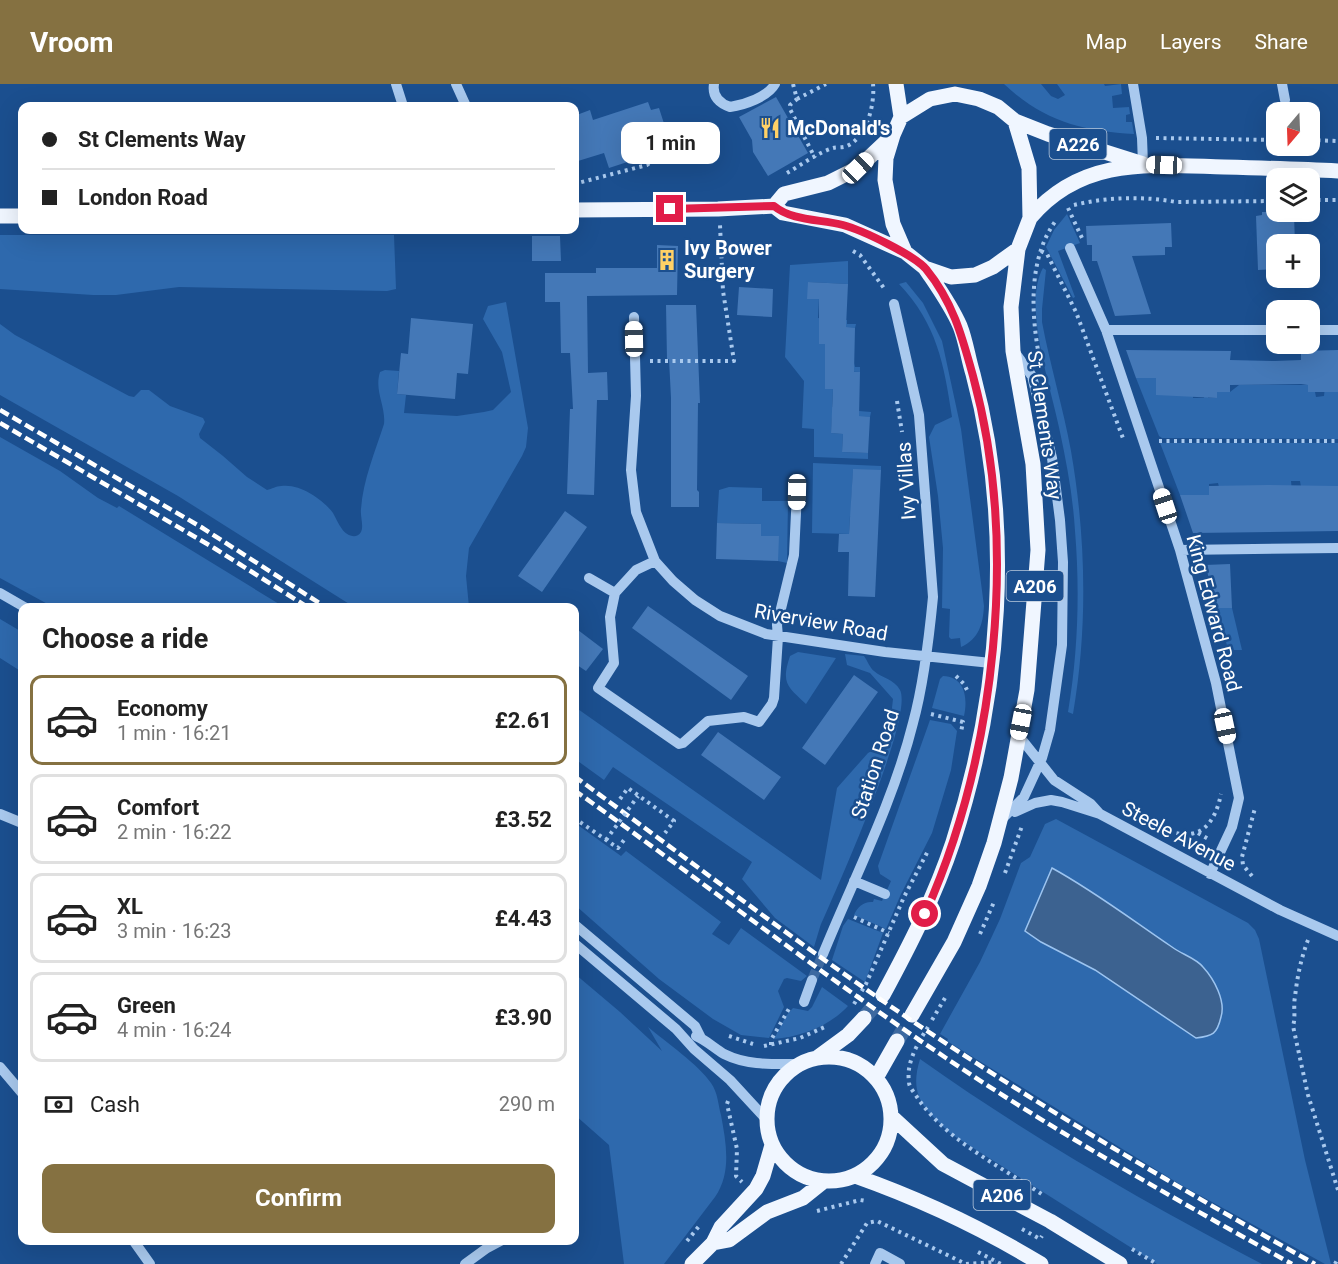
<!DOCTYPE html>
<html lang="en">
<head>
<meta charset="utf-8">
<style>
	body { margin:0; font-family:Roboto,sans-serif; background:#f2f2f2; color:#222; height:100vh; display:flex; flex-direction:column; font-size:22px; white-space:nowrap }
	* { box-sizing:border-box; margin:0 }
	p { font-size:20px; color:#767676 }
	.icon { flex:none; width:33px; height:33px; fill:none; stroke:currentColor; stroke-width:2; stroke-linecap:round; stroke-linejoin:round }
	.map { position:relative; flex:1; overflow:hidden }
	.details { position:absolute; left:18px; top:519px; width:561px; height:642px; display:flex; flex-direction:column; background:#fff; border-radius:12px; box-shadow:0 6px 24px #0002 }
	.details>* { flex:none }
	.top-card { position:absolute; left:18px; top:18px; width:561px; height:132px; border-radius:12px; box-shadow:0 6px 24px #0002; display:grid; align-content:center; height:132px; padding:0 24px; background:#fff }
	.needle { width:39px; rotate:199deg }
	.fabs { position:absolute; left:1266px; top:18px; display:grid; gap:12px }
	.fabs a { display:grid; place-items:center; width:54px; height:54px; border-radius:12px; background:#fff; box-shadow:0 6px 24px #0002; font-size:30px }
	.end { position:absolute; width:27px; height:27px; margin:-14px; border:8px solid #e11d48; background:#fff; box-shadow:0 0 0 3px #fff }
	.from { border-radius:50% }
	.bubble { position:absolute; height:42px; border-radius:12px; background:#fff; box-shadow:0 6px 24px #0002; font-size:20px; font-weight:700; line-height:42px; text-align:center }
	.car { position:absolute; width:18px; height:36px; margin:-18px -9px; border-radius:8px; box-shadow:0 0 4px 2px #0007; background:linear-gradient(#fff 24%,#345 0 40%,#fff 0 76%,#345 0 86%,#fff 0) }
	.top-card b { display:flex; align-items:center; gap:21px; height:57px; font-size:22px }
	.top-card b+b { border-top:2px solid #e0e0e0 }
	.top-card i { width:15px; height:15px; background:#222 }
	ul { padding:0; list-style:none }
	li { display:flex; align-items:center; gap:18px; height:90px; margin:0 12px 9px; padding:0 12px; border:3px solid #e0e0e0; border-radius:12px }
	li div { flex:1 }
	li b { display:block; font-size:22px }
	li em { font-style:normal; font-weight:700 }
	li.selected { border-color:#857141 }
	li>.icon { width:54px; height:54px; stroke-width:1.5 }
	h2 { padding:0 24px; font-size:27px; line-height:72px }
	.pay { display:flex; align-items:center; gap:15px; height:66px; padding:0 24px; font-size:22px }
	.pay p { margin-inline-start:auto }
	.button { display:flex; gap:12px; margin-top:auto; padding:12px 24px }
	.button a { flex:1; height:69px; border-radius:12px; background:#857141; color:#fff; font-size:24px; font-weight:700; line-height:69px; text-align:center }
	header { display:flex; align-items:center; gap:36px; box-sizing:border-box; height:84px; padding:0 30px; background:#857141; color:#fff }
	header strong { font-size:28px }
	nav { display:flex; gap:33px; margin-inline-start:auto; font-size:21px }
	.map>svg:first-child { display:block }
	.green { fill:#2e69ad }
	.water { fill:#3c6290; stroke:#9cc4f0; stroke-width:1.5 }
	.building { fill:#4478b7 }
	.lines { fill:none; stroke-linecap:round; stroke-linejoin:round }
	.minor-tunnel { stroke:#3d69a0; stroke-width:10; stroke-dasharray:10 5; stroke-linecap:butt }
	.major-tunnel { stroke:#3d69a0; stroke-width:15; stroke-dasharray:15 8; stroke-linecap:butt }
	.path { stroke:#a9c9ee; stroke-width:4; stroke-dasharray:3 4.5; stroke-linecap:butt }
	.minor { stroke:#a9c9ee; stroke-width:10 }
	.major { stroke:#f0f6ff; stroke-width:15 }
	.rail { stroke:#fff; stroke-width:4.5; stroke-dasharray:10 4.5; stroke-linecap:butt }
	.path-bridge { stroke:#a9c9ee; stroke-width:4; stroke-dasharray:3 4.5; stroke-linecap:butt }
	.route { stroke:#e11d48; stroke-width:8 }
	.labels { text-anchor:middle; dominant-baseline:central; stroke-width:5; stroke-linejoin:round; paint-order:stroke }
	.shield { fill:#1b4f8f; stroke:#bbcadd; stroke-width:1.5 }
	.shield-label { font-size:18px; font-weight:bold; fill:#fff }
	.poi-label { font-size:20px; font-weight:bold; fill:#fff; stroke:#1b4f8f; text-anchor:start }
	.street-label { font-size:20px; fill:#fff; stroke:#1b4f8f }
</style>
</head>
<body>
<header>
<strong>Vroom</strong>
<nav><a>Map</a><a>Layers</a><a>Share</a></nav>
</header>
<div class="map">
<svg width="1338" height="1180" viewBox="0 0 1338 1180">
	<rect width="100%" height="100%" fill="#1b4f8f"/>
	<path class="green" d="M1004,0H1041L1051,12L1058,15L1065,11L1057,0H1104L1105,2L1121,0L1122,10L1112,12L1113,24L1129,23L1130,30L1126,31V38H1132L1134,50C1082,47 1043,37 1004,0Z
		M1067,130L1080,159L1058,167L1075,213L1073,214L1046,163L1054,146Z
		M0,151H394L396,205L387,207L179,203L116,211H93L0,205Z
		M848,177V200L808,198V215H819L818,234L847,236V240H856L855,244L827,243L819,251V259L825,260V278L854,279L855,283H860V288L825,287V304L833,305L832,323H859V327L871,328L870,333L832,332L831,349L843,350L842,368L868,369V375L814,373V345L802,344L804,297L785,273L790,181Z
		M1043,184L1046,186L1042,225V238C1050,281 1063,323 1071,367C1086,453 1088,543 1073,630L1068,628C1078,569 1080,507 1075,447C1073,413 1067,381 1060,348C1052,306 1022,221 1043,184Z
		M906,198L923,219L942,257L961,345L984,522C983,540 979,555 961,563L960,554L951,555L949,553L950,525L942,524L943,464L938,412L929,353L935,341L952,333C944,280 937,240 899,200Z
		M506,218L528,344L526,363L522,372L469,464L466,492L469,523H354L178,412L0,311V240L15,251L129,312L134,313L141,306H149L170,322L203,334L205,338L199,350L200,354L223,372L247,393L267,406C272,405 276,402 281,402C299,399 323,415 333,429C336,434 338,440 342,445C346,451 356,456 361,448C364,442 360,432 361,425C363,396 375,368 384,340C386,322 374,307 380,288L385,286L399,287L397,310L406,311L404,329L457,332L484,328L493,326L511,308L502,268L483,235L488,222Z
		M1136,294H1156V311H1169L1193,303V314H1204L1205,302H1208V314H1217V308H1230L1239,301H1308V308H1315L1316,313L1324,312L1325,302H1331V308H1338V355L1162,354L1159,352Z
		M0,353L60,387L98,414L117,424L119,422L284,523H53L0,494Z
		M1160,359H1338V402H1332V421L1301,403L1300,397H1291L1292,407L1219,403L1218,399L1209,400V422H1200L1199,411H1180Z
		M813,379L881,382V386H853L851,423L879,424L877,433L850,432L849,450L812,449Z
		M729,403L762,404V417H788L787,479L778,477V452H761V440L717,439L719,406Z
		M1218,524H1232L1242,566H1228Z
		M0,535L22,548V588L0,574Z
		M798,568L836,574L806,620C787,602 781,599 790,572Z
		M845,570L864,572C867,576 870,584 874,587C882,594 894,595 900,606C914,634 835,808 820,843L814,863L775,834L742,795L752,778L613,683L604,696L575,675V623L821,796L837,704L868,669L888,658L893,615L870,589L847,581Z
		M943,592C965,593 968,614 964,632L932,624L940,595Z
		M930,636L951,640L957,647L951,686L932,749L901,810L886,845L854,831C857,823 864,817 873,818L874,815L882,817L891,797L880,790L878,782Z
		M1056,735L1248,839L1255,846L1259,855L1305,1076L1331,1180H1325L1181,1101L976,975L947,957L948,955L940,950L980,878L1000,835L1021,779L1030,773L1045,740Z
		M575,739L621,772L626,767L721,838L712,850L729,861L741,844L807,892L801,897L787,894L784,895L778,907L784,923L769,954L741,951L713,935L659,895L575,821Z
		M848,835L883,849L865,898L832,876L843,842Z
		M575,890L620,928L662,967L648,943C667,959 698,980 711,999C718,1009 718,1020 721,1031C726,1059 732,1088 715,1113L664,1180H624L609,1061L575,1031Z
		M822,903L848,922C830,942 800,953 774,955L786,932L793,924L808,927L812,923Z
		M920,975C1030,1053 1142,1117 1262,1180H1157L951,1050C926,1026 908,1014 920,975Z"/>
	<path class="water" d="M1052,784C1094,807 1132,836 1172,863C1181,870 1196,874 1203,883C1214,895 1226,917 1221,933C1217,950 1213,952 1196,954L1095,886L1041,858L1025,847Z"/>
	<path class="building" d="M776,13L808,69L768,92L753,68L752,56L739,33Z
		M648,18L651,26L659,24L669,55L661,58L664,66L609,84L604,69L578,77L574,66V32L590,26L593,36Z
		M1262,128H1285V132L1294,131L1295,160H1276V185L1258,186L1256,132L1262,131Z
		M1171,139L1172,163H1165V171L1132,172L1151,230L1115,232L1097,177H1092V161H1087L1086,142Z
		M532,152H560L561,177H532Z
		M657,161L678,162L677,211L587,212L588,289L607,288L608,316H597L594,411L567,410L570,325H573L570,269H561L560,218H545V189H596V184H657Z
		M808,198L848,200L846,243L855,244L854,288H860L859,332L870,333L868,369L842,368L843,350L831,349L833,305H825V260H819V215H807Z
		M739,203L773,205L772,233L737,231Z
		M666,221H696L700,319H698L697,406L699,408V423H671V314L669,275L667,276Z
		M411,234L473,240L468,290L457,289L455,315L397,310L401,269L408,270Z
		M1126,266L1231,267L1230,276L1275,277L1301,276V267L1338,266V308H1308V301L1301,300L1230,301V308H1217V314L1156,311V294H1136Z
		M853,385L881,386L875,513L848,512L849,468H838L839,450H849Z
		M1267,401L1338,402V447L1193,449L1180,411H1209V402Z
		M565,427L587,443L542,508L518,492Z
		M717,439L761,440V452H779L778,477L716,475Z
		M1230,480L1232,524H1218L1205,481Z
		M648,522L748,592L731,616L632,544Z
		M574,543L603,565L586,587L574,579Z
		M854,591L878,608L825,681L802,664Z
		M718,648L781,693L764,716L701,671Z"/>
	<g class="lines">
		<path class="minor-tunnel" d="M812,896L823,870"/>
		<path class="major-tunnel" d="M864,934L883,911
			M897,957L912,931"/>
		<path class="path" d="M793,0L797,15L790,21V25L815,74
			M797,15L826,0
			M1156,54L1276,56
			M1310,56L1338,57
			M787,89C801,81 817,69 833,64C837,63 843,64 847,62C867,53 875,20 873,0
			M574,100L647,81L651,78L648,71
			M1310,116H1338
			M1074,121C1107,113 1143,112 1176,118L1276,117
			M1068,124L1082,154
			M853,167L860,171L886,207
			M1041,167L1047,170L1076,228L1124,357
			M1278,263L1306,262
			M1039,272C1031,228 1028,173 1057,135
			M650,277H734L723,207L720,141
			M897,317L902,348
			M1159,357H1338
			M956,592L964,600L969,610
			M931,630L963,638L961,648
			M620,715L628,704L674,737L665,749
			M574,734L618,764L624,756
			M1169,747C1201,758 1215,739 1221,710
			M1198,749L1210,756
			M1005,789L1022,742
			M1252,792L1243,781L1242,773L1255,724
			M854,833L889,849
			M980,850L994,818
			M1308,856C1301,874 1297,894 1295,913C1293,923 1296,932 1293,942L1308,1011L1338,1106
			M854,920L866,900L904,813L929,765
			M932,936L945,914
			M928,943C918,959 906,978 909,998C909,1002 912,1006 915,1010C943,1055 1000,1082 1043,1111
			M729,952L753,960
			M771,961V956L790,923
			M764,962L800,954L827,942
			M728,1017L727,1020L737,1065L736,1092L742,1098
			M817,1127L860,1116L866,1117
			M1022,1145L1040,1155L1042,1152
			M687,1157L700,1141
			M1132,1165L1157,1180
			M978,1168L1001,1180
			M841,1180L867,1139L877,1137L966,1180L996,1178
			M1335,1180L1338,1174"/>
		<path class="minor" d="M396,0L403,22
			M456,0L466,22
			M714,0C712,12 719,19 730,23C744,21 768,13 775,0
			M1133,0L1142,54L1143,80
			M1282,0L1285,16
			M1070,164L1106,246L1180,466L1216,599L1239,714L1232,743L1210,790
			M634,233L636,312L631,386L636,428L655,477L673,497L695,516L720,532L766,550L885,568L991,579
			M1106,246H1276
			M1310,246H1338
			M1180,466L1338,464
			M589,494L615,509L636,486L655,477
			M0,509L26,524
			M615,509L610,533L614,579L598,604L679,660L683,659L708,637L744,633L759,638L772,620L774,614L778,553L777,541L794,471L797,408
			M1019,652L1054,696L1091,720L1100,730
			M1015,728L1035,719L1051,716L1062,718L1100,730L1280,826L1338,852
			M0,730L22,739
			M1000,737L1024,713L1042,674L1050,646L1062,561L1063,478L1060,436L1052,374L1032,292L1016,270
			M854,797L885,810
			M574,840L695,942L701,954
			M574,859L676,945L694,965L730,996L767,1036
			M823,870C854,794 893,719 913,639C924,599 929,555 933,513L919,331L894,220
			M804,918L812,896
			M696,952C706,956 714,964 724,970C748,982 774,980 800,980
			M0,983L22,1009
			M133,1156L150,1180
			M465,1180L487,1164L502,1156
			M875,1180L880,1169L900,1180"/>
		<path class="major" d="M896,0L901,33
			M1015,37L1029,84L1030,134L1018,165L993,183L975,191L951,193L925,184L905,168L893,140L885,96L886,74L893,51L901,33L930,15L955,10L979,15L998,23L1015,37L1048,50L1143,80
			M774,122L784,110L828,99L858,84L892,52
			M574,126L718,125L774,122L783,129L845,141L905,168
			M0,132H22
			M1030,134C1082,72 1151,81 1224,83C1262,84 1300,85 1338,87
			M883,911C910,861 935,812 953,758C1001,610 1014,442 973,290C968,274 966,257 960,242C951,221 937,202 925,184
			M912,931L954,858L979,802L994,759L1011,694L1027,606L1038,466L1033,380L1013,267L1011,223L1018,165
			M818,973L848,951L864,934
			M767 1035a62 62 0 1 1 124 0a62 62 0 1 1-124 0Z
			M876,994L897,957
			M892,1033L943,1080L1050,1137L1120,1180
			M855,1092C920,1115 982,1144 1041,1180
			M713,1159L729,1156L767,1128L803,1114L823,1098
			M692,1180L713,1159L721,1143L756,1105L763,1092L772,1061"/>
		<path class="rail" d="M0,326L201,443L327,524
			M0,339L214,464L309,524
			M574,692C699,783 821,878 950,962C1069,1040 1191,1111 1315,1180
			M574,706C699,795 819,889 946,974C1057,1049 1175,1115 1292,1180"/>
		<path class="path-bridge" d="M606,756L638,712"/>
	</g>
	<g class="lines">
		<path class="route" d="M670,125L774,122C792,137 820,135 843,141C862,146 914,171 926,185C953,218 962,252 973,292C1019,461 996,671 925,830"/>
	</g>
	<defs>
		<symbol id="restaurant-bare" viewBox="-9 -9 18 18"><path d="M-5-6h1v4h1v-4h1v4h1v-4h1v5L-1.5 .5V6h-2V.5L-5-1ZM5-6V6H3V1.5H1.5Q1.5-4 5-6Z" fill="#ffd166" stroke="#1b4f8f" stroke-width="2.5" paint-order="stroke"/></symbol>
		<symbol id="building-bare" viewBox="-9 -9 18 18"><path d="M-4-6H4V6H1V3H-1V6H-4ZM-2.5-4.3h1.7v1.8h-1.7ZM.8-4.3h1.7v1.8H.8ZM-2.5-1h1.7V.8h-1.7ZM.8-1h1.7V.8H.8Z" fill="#ffd166" stroke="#1b4f8f" stroke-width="2.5" paint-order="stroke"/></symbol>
	</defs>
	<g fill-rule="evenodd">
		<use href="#restaurant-bare" x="755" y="29" width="30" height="30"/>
		<use href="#building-bare" x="652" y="161" width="30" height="30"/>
	</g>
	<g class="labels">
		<g class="shield">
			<rect x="1049.5" y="45" width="57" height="30" rx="4.5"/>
			<rect x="1006.5" y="487" width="57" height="30" rx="4.5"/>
			<rect x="973.5" y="1096" width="57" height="30" rx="4.5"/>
		</g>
		<g class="shield-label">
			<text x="1078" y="60">A226</text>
			<text x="1035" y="502">A206</text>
			<text x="1002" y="1111">A206</text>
		</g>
		<g class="poi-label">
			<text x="787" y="44">McDonald's</text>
			<text x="684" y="164">Ivy Bower<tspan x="684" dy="23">Surgery</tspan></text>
		</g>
		<g class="street-label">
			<text transform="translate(1045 341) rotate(82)">St Clements Way</text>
			<text transform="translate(906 397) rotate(-94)">Ivy Villas</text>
			<text transform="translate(1214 529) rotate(75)">King Edward Road</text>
			<text transform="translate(821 538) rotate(10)">Riverview Road</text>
			<text transform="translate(875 680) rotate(-72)">Station Road</text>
			<text transform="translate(1179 752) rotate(28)">Steele Avenue</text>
		</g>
	</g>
</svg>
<div class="fabs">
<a><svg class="needle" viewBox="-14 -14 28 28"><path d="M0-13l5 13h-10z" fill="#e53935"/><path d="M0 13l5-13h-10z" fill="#767676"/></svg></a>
<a><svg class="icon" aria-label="layers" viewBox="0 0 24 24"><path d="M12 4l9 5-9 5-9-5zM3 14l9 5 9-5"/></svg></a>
<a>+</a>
<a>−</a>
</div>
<i class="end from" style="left:925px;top:830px"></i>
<i class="end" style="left:670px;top:125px"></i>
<div class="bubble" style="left:621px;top:38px;width:99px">1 min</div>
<i class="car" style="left:1164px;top:81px;rotate:272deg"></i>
<i class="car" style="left:858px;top:84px;rotate:46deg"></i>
<i class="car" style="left:634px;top:255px;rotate:359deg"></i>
<i class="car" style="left:797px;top:408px;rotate:181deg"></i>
<i class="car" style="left:1165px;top:422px;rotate:342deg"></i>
<i class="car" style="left:1021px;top:638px;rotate:191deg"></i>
<i class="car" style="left:1225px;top:642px;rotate:168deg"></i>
<div class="top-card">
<b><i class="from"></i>St Clements Way</b>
<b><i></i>London Road</b>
</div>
<section class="details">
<h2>Choose a ride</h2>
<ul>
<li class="selected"><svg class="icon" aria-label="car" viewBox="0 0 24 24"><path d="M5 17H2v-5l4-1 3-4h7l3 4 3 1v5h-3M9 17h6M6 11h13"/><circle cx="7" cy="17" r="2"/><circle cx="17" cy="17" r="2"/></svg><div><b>Economy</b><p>1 min · 16:21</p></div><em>£2.61</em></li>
<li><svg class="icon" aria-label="car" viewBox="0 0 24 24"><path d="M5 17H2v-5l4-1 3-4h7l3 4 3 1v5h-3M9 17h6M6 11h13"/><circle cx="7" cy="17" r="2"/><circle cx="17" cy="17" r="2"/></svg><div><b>Comfort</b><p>2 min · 16:22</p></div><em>£3.52</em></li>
<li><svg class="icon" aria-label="car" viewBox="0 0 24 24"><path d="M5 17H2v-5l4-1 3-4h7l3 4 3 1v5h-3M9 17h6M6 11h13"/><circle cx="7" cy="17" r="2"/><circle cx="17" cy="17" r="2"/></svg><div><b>XL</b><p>3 min · 16:23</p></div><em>£4.43</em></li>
<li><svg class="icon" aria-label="car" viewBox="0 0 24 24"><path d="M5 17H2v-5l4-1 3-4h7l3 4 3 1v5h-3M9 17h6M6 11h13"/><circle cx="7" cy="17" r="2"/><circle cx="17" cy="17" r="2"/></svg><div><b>Green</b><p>4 min · 16:24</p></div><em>£3.90</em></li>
</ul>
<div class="pay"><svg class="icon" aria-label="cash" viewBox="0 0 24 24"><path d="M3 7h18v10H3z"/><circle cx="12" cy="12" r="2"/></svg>Cash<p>290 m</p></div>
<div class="button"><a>Confirm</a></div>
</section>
</div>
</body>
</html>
